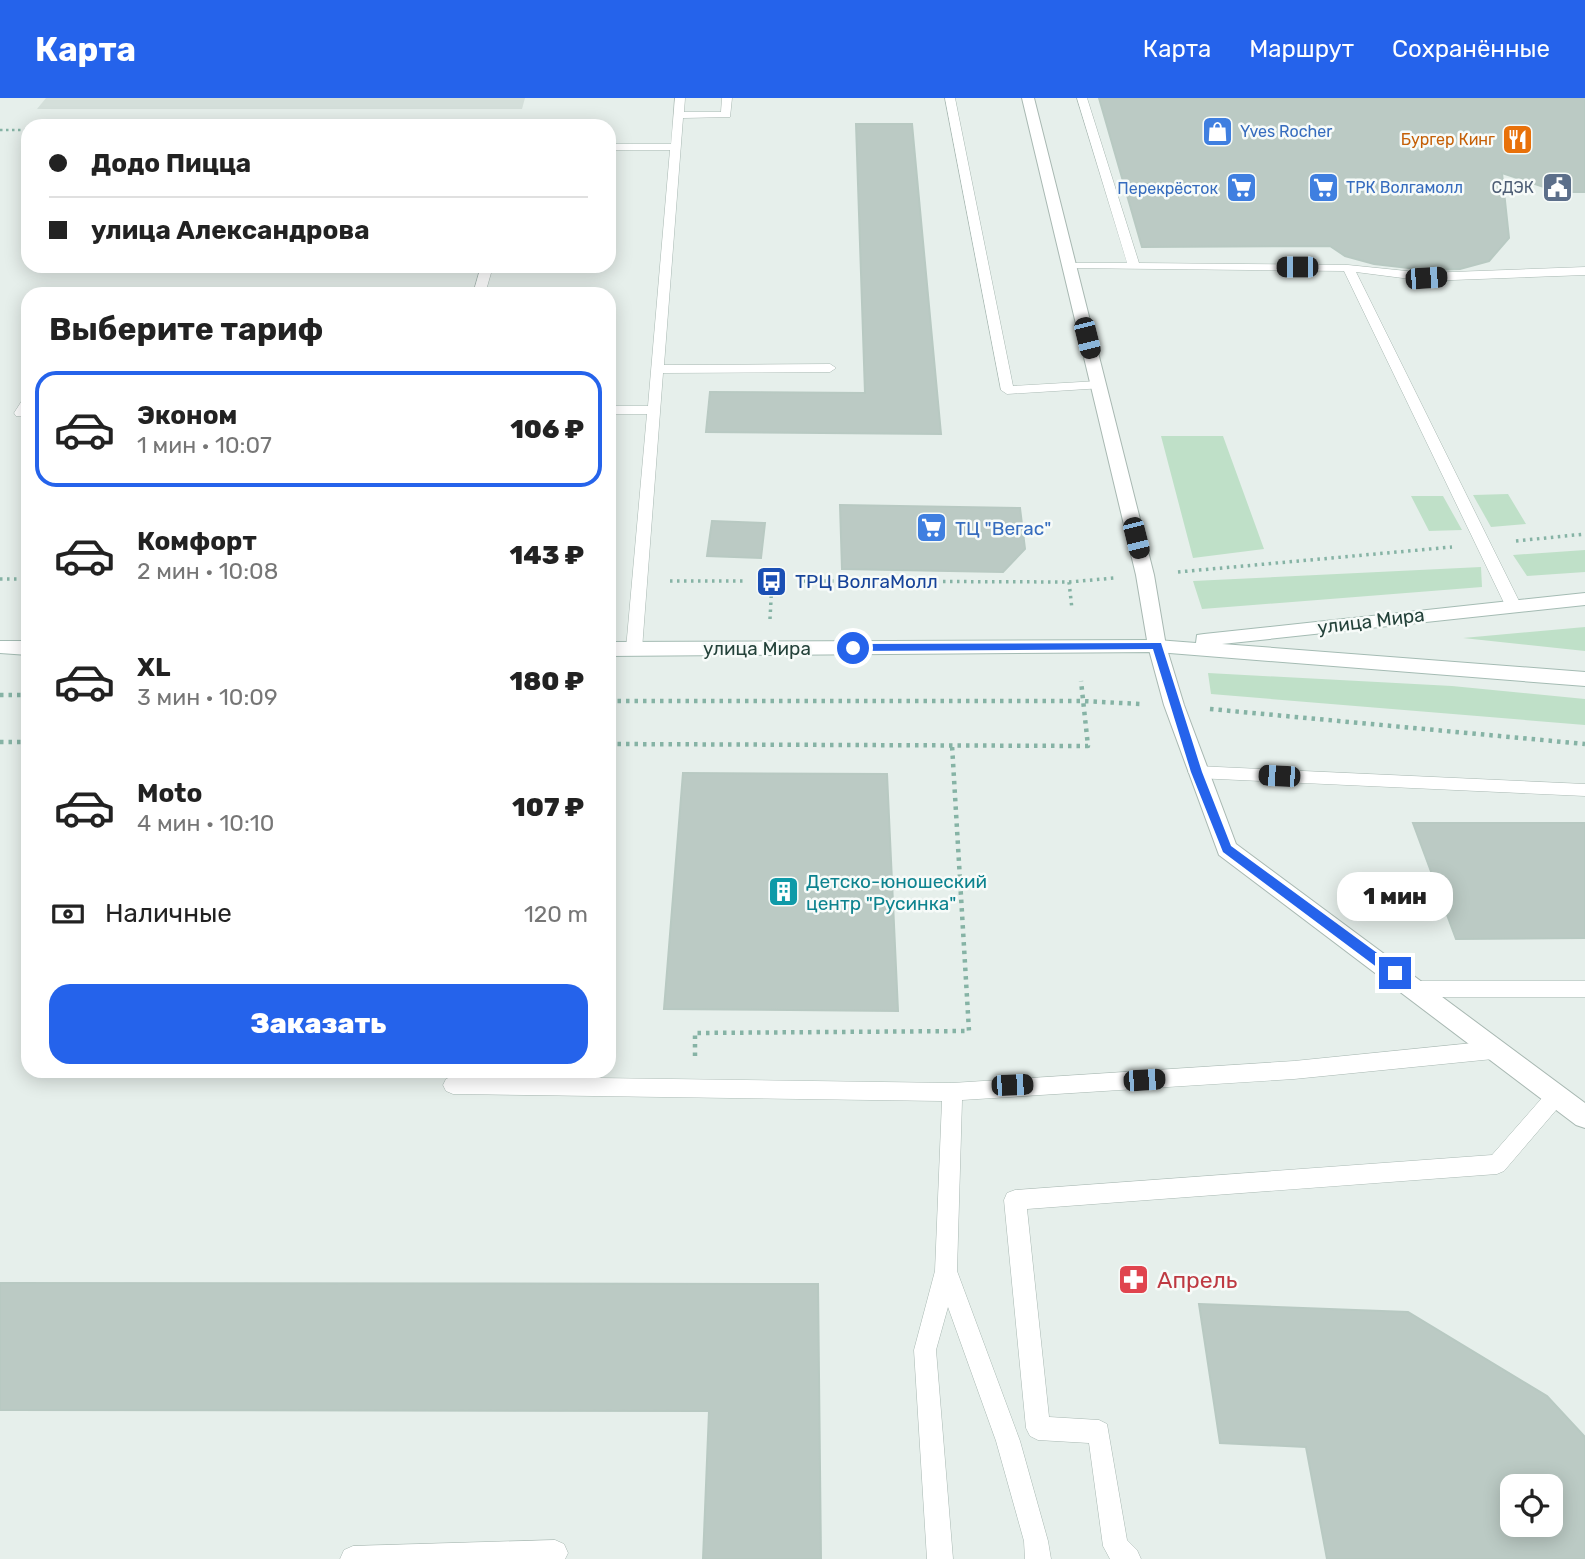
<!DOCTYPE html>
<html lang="ru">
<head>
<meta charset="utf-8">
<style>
	body { margin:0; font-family:Rubik,sans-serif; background:#f2f2f2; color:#222; height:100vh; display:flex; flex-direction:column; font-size:26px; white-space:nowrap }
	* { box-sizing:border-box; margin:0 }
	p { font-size:23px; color:#767676 }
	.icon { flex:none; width:38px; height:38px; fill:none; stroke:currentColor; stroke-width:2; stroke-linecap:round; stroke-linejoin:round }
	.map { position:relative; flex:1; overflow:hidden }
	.details { position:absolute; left:21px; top:189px; width:595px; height:791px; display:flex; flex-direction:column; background:#fff; border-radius:21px; box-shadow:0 4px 18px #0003 }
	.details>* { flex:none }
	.banner { position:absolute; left:21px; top:21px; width:595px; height:154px; border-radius:21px; box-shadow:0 4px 18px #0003; display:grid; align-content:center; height:154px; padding:0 28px; background:#fff }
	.buttons { position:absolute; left:1500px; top:1376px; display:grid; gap:14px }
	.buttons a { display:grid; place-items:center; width:63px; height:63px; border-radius:14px; background:#fff; box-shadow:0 4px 18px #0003; font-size:35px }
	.end { position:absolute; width:32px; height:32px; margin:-16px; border:9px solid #2563eb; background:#fff; box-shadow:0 0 0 4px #fff }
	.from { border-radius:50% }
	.bubble { position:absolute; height:49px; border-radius:21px; background:#fff; box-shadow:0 4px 18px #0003; font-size:23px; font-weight:800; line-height:49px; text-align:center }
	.car { position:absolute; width:21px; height:42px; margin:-21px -10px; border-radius:9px; box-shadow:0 0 5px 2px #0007; background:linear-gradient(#222 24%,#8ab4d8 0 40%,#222 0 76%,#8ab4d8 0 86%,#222 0) }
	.banner b { display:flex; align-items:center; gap:24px; height:66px; font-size:26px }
	.banner b+b { border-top:2px solid #e0e0e0 }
	.banner i { width:18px; height:18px; background:#222 }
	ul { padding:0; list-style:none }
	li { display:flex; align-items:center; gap:21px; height:116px; margin:0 14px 10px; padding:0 14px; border:4px solid transparent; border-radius:21px }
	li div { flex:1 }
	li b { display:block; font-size:26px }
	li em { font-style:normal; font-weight:800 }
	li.active { border-color:#2563eb }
	li>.icon { width:63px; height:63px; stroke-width:1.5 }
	h2 { padding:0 28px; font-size:32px; line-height:84px }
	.pay { display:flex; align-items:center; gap:18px; height:77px; padding:0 28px; font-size:26px }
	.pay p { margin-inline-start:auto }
	.primary-button { display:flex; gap:14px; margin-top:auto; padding:14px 28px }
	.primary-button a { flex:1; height:80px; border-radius:21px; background:#2563eb; color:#fff; font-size:28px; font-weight:800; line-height:80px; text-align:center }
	header { display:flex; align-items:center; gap:42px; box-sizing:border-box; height:98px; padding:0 35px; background:#2563eb; color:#fff }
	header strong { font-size:33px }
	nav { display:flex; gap:38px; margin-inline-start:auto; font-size:24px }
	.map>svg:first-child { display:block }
	.built { fill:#d4dfda }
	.green { fill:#bfe0c8 }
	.building { fill:#bbcac4; stroke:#b8c9c2; stroke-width:2; fill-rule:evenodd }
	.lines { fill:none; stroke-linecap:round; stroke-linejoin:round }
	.lane-casing { stroke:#a8b8b2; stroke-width:1 }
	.street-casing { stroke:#a8b8b2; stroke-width:2 }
	.secondary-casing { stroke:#a4bbb3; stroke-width:2 }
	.path-far2 { stroke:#86b3a5; stroke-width:2.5; stroke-dasharray:2.5 3.5; stroke-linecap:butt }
	.path-far1 { stroke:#86b3a5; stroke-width:3.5; stroke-dasharray:2.5 4.5; stroke-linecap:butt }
	.path { stroke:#86b3a5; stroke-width:4.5; stroke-dasharray:3.5 5; stroke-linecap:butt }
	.lane { fill:#fff; fill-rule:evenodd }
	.street { fill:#fff; fill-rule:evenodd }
	.secondary { fill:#fff; fill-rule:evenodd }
	.route { fill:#2563eb }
	.labels { text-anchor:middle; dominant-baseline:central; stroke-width:5; stroke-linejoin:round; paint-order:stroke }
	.far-shop-label { font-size:16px; fill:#366cbe; stroke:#f7fbf9; text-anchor:start }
	.far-food-label { font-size:16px; fill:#c56008; stroke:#f7fbf9; text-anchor:end }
	.far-service-label { font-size:16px; fill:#4e5e75; stroke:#f7fbf9; text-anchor:end }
	.shop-label { font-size:19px; fill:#366cbe; stroke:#f7fbf9; text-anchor:start }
	.transit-label { font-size:19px; fill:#164399; stroke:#f7fbf9; text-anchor:start }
	.street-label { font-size:19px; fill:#24423a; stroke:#f7fbf9 }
	.culture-label { font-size:19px; fill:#0d838f; stroke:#f7fbf9; text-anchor:start }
	.near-health-label { font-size:23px; fill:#be3a42; stroke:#f7fbf9; text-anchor:start }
</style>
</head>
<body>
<header>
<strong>Карта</strong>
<nav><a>Карта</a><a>Маршрут</a><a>Сохранённые</a></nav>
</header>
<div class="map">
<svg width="1585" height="1461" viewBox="0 0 1585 1461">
	<rect width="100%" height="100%" fill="#e6efeb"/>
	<path class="built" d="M46,0H525L522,11H37Z"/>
	<path class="green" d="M1161,338H1223L1264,451L1193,460Z
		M1508,396L1526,426L1491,429L1473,397Z
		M1411,398H1443L1462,432L1429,433Z
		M1585,452V474L1527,478L1513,457Z
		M1481,469L1482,489L1202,511L1193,483Z
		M1585,529V553L1463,540Z
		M1208,575L1452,588L1585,601V627L1211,596Z"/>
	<path class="building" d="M1099,0H1585V94H1559L1502,75L1509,140L1489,163L1460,171L1426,172L1374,166L1345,158L1330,148L1142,149Z
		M856,26H912L941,336L706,334L710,294L865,295Z
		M840,407L1020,410L1025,451L1003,474L842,471Z
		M712,423L765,425L761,460L707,458Z
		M683,675L887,676L898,913L664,911Z
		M1413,725H1585V840L1456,841Z
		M0,1185L818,1186L821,1461H703L709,1313L0,1312Z
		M1199,1206L1408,1214L1547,1298L1585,1339V1461H1327L1306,1349L1220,1345ZM1512,1388H1550V1426H1512Z"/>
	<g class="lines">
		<defs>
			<path id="lane" d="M675,0H685L684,14H721L722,0H732L730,19L683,20L664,267L830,266L836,270L830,274L663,275L642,551L634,556L626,551L647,316H609V308H648L670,52H609V46H671Z
				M945,0H955L1013,288L1098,283L1104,287L1103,290L1007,296L1001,292Z
				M1077,0H1087L1139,165L1348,167L1426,175L1585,169V177L1426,183L1356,174L1521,507L1518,511H1508L1505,507L1344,173L1065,170L1063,168L1069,165H1127Z
				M481,168H493L485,196H473Z
				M28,300V319L16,318L14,315L23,301Z
				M1196,668L1585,686V698L1196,680L1188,674Z
				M1416,883H1585V899H1416L1409,897L1406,891L1409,885Z
				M1493,943L1500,946L1503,952L1500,958L1493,961L1294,981L962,1002L957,1173L1020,1343L1048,1443L1051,1461H1025L1024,1443L996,1343L948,1209L936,1252L953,1461H927L914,1252L935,1173L942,1003L453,996L446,993L443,987L446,981L453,978L952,985L1294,963Z
				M1556,989L1563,992L1566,998L1563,1004L1504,1073L1497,1076L1027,1111L1049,1319L1099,1322L1107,1326L1127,1442L1137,1452L1141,1461H1110L1103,1448L1089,1345L1038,1342L1030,1338L1026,1330L1004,1102L1007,1095L1015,1092L1492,1057L1549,992Z
				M555,1442L564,1446L568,1455L565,1461H340L344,1452L353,1448Z"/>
			<path id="street" d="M1022,0H1034L1154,477L1166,548L1184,607L1236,746L1585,1005V1030L1576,1027L1219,757L1164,607L1148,548L1136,477Z"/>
			<path id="secondary" d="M1585,495V507L1222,546L1585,574V588L1157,554L609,558V544L1157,542L1196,545L1197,537L1204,536Z
				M0,543H28V557L0,555Z"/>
		</defs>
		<use href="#lane" class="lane-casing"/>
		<use href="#street" class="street-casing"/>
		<use href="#secondary" class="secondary-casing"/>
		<path class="path-far2" d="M0,32H28"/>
		<path class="path-far1" d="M1516,443L1585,436
			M1178,474L1452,449
			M0,481H28
			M670,483H747
			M803,483L1069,484L1114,480
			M1069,484L1072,511
			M770,521L772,483"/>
		<path class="path" d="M0,597H28
			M609,603H1082L1141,606
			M1210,611L1585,646
			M0,644H28
			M609,646L1088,648L1081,583
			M695,958V935L969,933L952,647"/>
		<use href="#lane" class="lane"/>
		<use href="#street" class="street"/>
		<use href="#secondary" class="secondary"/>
	</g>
	<path class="route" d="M1161,545L1202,674L1231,748L1399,871V879H1390L1223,754L1191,674L1153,551L853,553L848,550L853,546Z"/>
	<defs>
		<symbol id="shop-square" viewBox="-11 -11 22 22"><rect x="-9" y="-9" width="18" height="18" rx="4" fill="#3f7fe0" stroke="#f7fbf9"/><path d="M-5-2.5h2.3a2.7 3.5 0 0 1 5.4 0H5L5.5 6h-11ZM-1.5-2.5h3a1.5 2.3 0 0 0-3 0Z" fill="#fff"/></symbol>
		<symbol id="restaurant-square" viewBox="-11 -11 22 22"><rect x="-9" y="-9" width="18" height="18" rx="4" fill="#e8710a" stroke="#f7fbf9"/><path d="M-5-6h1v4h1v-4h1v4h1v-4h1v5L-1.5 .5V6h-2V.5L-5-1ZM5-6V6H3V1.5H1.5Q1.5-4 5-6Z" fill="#fff"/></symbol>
		<symbol id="supermarket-square" viewBox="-11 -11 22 22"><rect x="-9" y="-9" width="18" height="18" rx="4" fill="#3f7fe0" stroke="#f7fbf9"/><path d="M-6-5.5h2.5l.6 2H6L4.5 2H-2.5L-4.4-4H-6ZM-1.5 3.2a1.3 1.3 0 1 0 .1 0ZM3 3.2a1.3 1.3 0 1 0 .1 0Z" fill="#fff"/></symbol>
		<symbol id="civic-square" viewBox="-11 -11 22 22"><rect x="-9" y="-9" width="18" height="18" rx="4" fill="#5c6f8a" stroke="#f7fbf9"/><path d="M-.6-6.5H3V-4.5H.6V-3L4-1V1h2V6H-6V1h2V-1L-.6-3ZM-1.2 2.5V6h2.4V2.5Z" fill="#fff"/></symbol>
		<symbol id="bus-square" viewBox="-11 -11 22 22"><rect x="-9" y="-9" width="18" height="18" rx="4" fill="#1a4fb4" stroke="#f7fbf9"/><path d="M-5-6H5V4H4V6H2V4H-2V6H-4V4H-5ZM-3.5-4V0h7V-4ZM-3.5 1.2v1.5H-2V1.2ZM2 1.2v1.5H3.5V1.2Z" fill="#fff"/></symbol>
		<symbol id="building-square" viewBox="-11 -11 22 22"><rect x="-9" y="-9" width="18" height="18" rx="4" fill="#0f9aa8" stroke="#f7fbf9"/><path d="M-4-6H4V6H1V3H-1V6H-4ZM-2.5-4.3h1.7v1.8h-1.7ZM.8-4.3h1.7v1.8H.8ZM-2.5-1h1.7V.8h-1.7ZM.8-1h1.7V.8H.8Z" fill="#fff"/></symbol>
		<symbol id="pharmacy-square" viewBox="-11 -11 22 22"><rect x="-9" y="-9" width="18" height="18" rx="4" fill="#e0444e" stroke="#f7fbf9"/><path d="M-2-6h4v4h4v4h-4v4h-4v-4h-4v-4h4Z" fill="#fff"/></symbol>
	</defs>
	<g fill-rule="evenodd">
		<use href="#shop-square" x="1200" y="16" width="35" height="35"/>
		<use href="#restaurant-square" x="1500" y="24" width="35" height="35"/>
		<use href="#supermarket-square" x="1306" y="72" width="35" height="35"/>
		<use href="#civic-square" x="1540" y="72" width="35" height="35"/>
		<use href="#supermarket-square" x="1224" y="72" width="35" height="35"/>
		<use href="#supermarket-square" x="914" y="412" width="35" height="35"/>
		<use href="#bus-square" x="754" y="466" width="35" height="35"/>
		<use href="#building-square" x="766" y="776" width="35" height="35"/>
		<use href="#pharmacy-square" x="1116" y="1164" width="35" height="35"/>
	</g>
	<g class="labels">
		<g class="far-shop-label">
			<text x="1240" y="33">Yves Rocher</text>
			<text x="1346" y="89">ТРК Волгамолл</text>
			<text x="1218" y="90" text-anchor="end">Перекрёсток</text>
		</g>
		<g class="far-food-label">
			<text x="1495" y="41">Бургер Кинг</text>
		</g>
		<g class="far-service-label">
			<text x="1534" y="89">СДЭК</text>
		</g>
		<g class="shop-label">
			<text x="955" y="430">ТЦ "Вегас"</text>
		</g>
		<g class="transit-label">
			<text x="795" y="483">ТРЦ ВолгаМолл</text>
		</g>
		<g class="street-label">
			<text transform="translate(1371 523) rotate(-7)">улица Мира</text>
			<text x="757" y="550">улица Мира</text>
		</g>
		<g class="culture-label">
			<text x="806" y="783">Детско-юношеский<tspan x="806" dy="22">центр "Русинка"</tspan></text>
		</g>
		<g class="near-health-label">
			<text x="1157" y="1182">Апрель</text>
		</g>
	</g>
</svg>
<div class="buttons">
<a><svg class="icon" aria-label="locate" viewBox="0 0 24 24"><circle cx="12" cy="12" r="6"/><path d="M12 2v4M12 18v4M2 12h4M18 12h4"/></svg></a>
</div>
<i class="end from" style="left:853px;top:550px"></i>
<i class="end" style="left:1395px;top:875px"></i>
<div class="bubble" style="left:1337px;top:774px;width:116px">1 мин</div>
<i class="car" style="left:1297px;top:169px;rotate:270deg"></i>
<i class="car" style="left:1426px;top:180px;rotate:86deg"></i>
<i class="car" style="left:1087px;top:240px;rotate:166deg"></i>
<i class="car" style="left:1136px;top:440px;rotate:166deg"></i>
<i class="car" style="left:1279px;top:678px;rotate:273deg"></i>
<i class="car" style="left:1144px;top:982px;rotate:86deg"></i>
<i class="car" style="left:1012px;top:987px;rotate:88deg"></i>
<div class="banner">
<b><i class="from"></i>Додо Пицца</b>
<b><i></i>улица Александрова</b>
</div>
<section class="details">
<h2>Выберите тариф</h2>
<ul>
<li class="active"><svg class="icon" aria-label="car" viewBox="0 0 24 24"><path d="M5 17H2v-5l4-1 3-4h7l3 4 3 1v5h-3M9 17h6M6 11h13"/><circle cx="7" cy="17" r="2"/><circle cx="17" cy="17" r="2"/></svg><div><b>Эконом</b><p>1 мин · 10:07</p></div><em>106 ₽</em></li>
<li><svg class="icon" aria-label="car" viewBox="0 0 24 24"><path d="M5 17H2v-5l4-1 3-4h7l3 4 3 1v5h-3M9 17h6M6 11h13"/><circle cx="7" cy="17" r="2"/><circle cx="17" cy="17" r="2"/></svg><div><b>Комфорт</b><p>2 мин · 10:08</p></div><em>143 ₽</em></li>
<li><svg class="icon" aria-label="car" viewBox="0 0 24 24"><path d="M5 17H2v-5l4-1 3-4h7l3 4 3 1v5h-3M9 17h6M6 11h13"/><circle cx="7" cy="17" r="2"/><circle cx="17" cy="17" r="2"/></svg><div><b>XL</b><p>3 мин · 10:09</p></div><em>180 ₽</em></li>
<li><svg class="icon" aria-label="car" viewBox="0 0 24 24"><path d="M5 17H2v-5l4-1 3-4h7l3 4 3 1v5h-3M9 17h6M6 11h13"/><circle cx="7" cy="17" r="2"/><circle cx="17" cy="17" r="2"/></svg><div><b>Moto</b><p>4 мин · 10:10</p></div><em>107 ₽</em></li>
</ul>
<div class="pay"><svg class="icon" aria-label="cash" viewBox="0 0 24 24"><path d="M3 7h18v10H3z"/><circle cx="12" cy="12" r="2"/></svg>Наличные<p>120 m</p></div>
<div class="primary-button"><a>Заказать</a></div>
</section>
</div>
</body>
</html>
